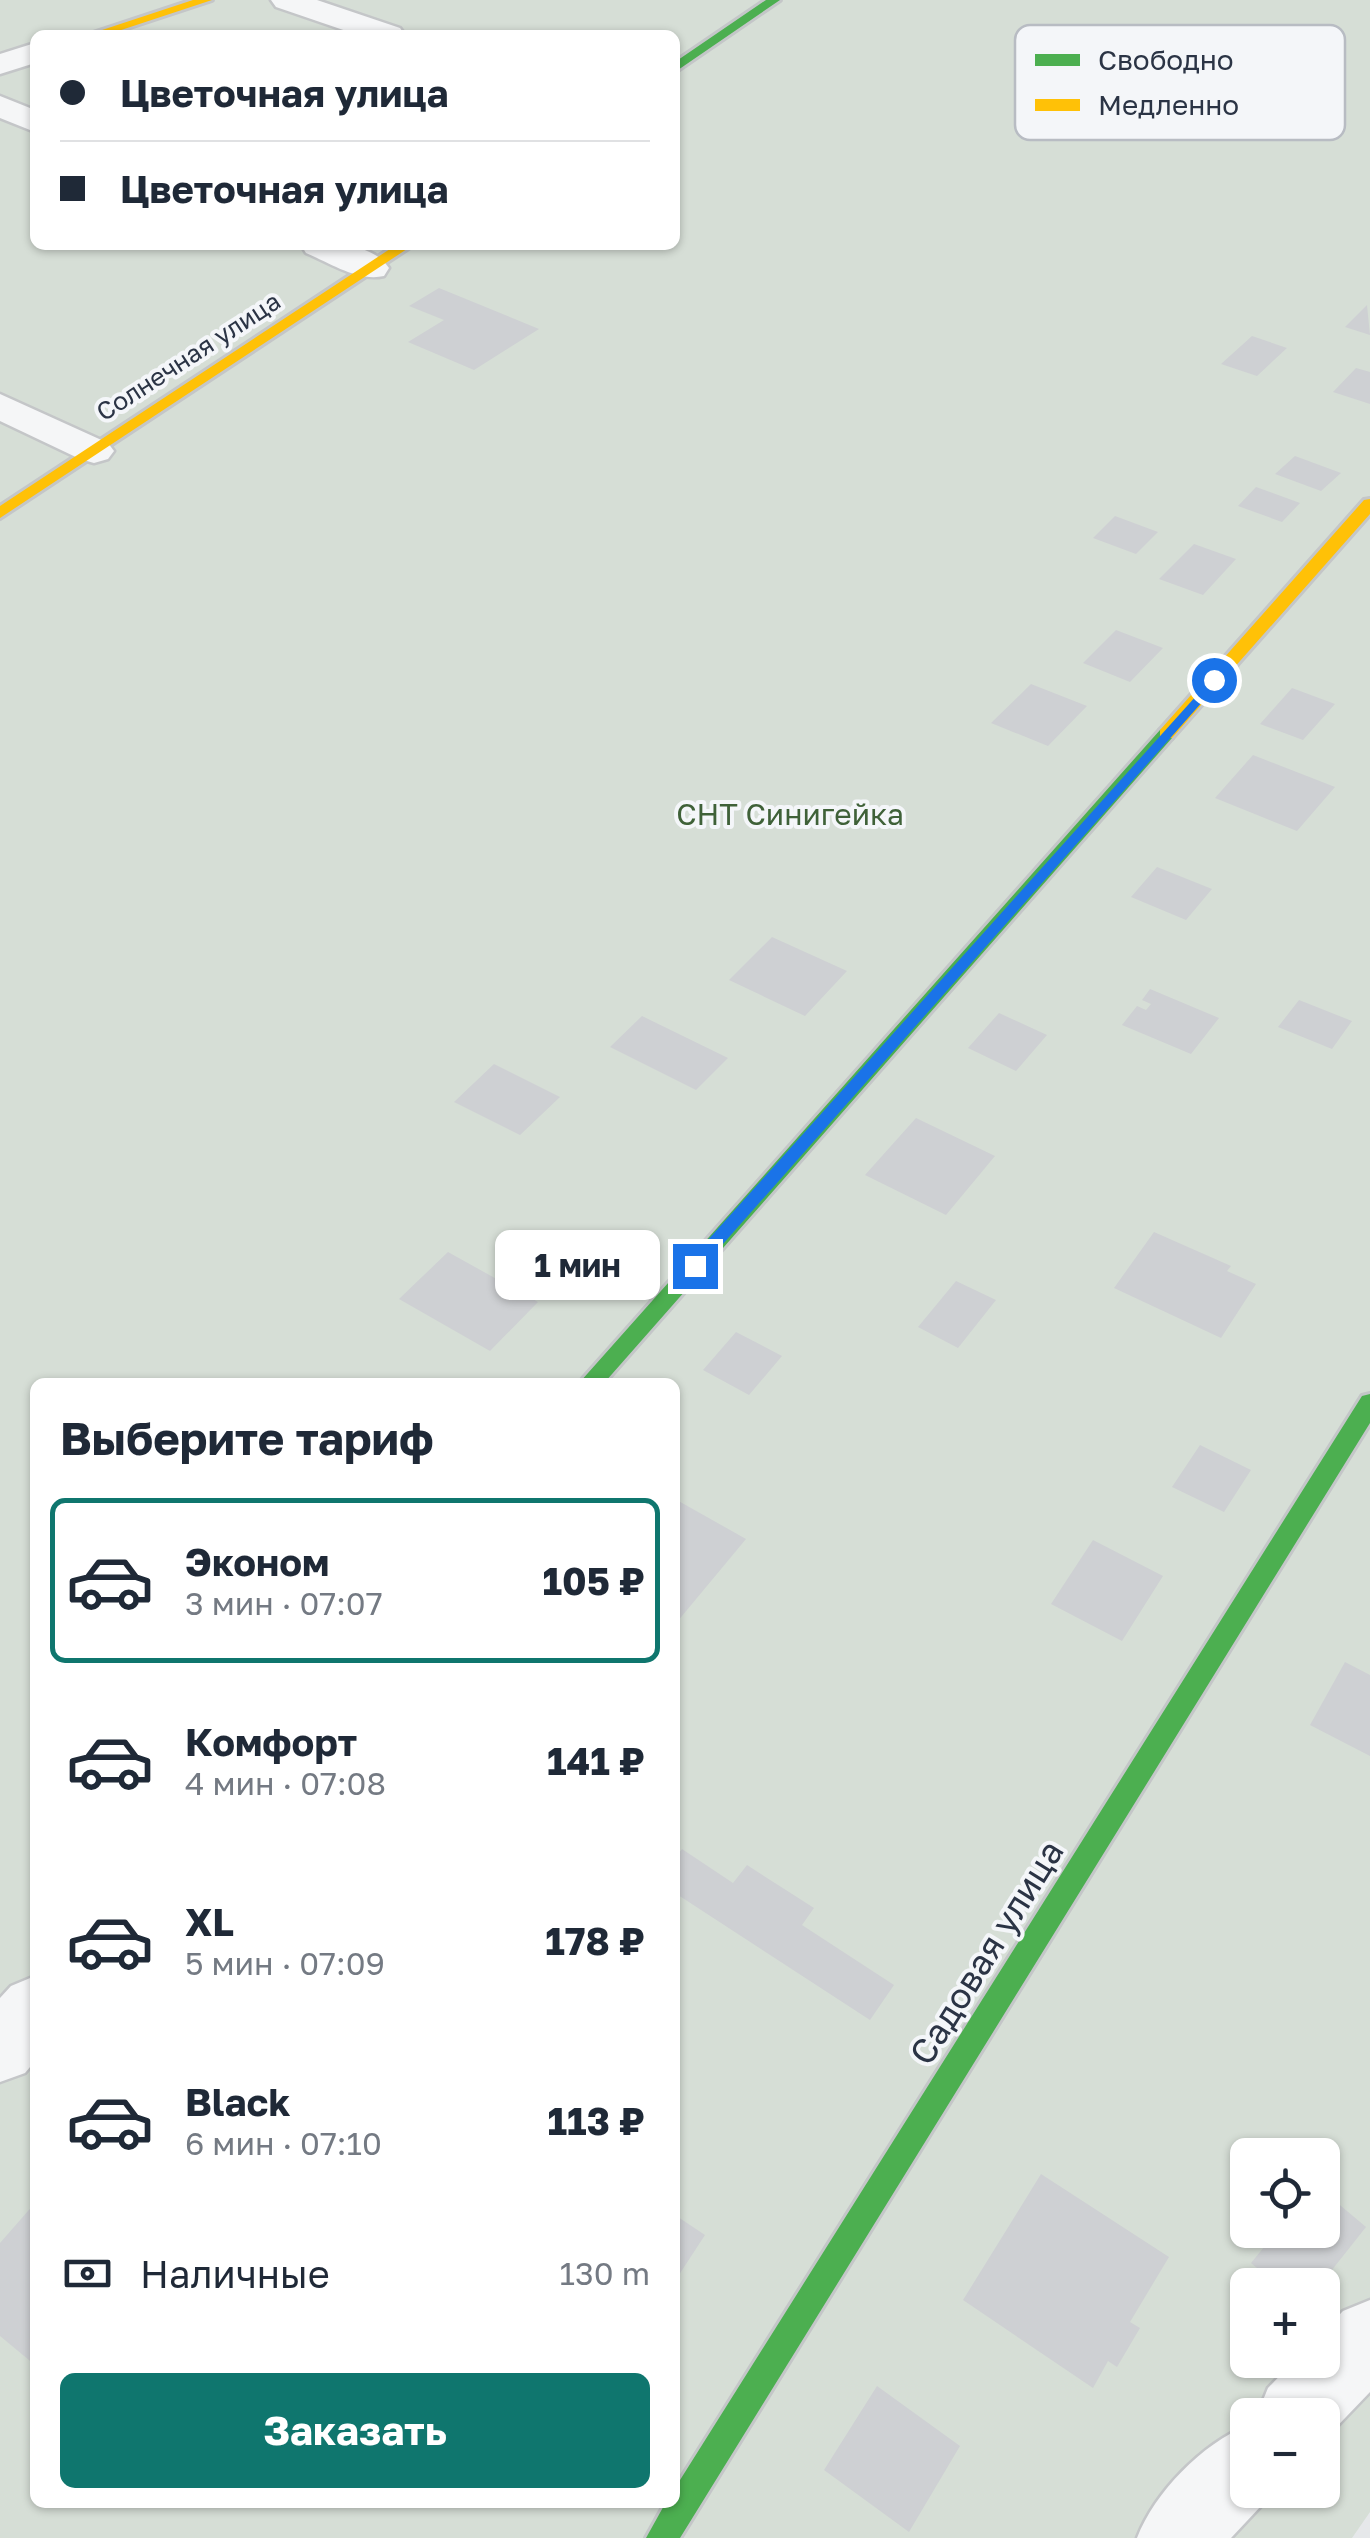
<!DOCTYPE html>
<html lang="ru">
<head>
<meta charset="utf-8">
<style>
	body { margin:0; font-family:"Golos Text",sans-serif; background:#f6f6f7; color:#1f2937; height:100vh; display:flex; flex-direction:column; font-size:38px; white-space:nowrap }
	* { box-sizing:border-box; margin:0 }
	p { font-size:32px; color:#747a83 }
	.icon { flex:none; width:55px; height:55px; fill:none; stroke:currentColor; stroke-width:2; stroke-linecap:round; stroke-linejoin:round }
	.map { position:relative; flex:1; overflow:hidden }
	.drawer { position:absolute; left:30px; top:1378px; width:650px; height:1130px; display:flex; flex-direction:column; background:#fff; border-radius:15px; box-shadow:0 2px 8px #0004 }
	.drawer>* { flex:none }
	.hud { position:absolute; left:30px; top:30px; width:650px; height:220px; border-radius:15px; box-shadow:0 2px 8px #0004; display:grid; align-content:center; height:220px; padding:0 30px; background:#fff }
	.fabs { position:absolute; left:1230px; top:2138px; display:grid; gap:20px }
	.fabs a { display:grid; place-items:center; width:110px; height:110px; border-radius:15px; background:#fff; box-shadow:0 2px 8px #0004; font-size:50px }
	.end { position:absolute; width:45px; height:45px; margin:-22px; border:12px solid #1a73e8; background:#fff; box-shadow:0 0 0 5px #fff }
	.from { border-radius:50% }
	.bubble { position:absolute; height:70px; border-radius:15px; background:#fff; box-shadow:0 2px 8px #0004; font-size:32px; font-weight:700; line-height:70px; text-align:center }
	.hud b { display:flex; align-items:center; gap:35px; height:95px; font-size:38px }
	.hud b+b { border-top:2px solid #e0e1e3 }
	.hud i { width:25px; height:25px; background:#1f2937 }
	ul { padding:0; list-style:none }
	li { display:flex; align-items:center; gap:30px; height:165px; margin:0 20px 15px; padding:0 10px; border:5px solid transparent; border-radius:15px }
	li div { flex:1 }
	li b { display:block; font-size:38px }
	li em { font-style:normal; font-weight:700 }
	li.selected { border-color:#0f766e }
	li>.icon { width:90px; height:90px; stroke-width:1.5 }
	h2 { padding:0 30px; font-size:45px; line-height:120px }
	.pay { display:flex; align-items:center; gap:25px; height:110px; padding:0 30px; font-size:38px }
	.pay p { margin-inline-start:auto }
	.action { display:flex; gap:20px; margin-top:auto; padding:20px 30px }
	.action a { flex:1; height:115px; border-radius:15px; background:#0f766e; color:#fff; font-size:40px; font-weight:700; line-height:115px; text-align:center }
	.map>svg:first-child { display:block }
	.green { fill:#d6ded6; fill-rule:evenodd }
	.building { fill:#ced0d3 }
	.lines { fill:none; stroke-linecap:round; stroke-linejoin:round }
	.street-casing { stroke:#c4c6c8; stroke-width:5 }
	.fast-casing { stroke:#c4c6c8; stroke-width:6 }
	.slow-casing { stroke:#c4c6c8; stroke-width:6 }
	.street { fill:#f5f6f7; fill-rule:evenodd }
	.fast { fill:#4caf50; fill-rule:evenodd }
	.slow { fill:#ffc107; fill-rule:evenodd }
	.route { fill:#1a73e8 }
	.labels { text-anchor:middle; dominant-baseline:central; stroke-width:8; stroke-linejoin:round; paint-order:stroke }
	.far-street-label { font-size:25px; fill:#2b3445; stroke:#f4f6f9 }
	.park-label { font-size:30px; fill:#3f6138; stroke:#f4f6f9 }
	.near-street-label { font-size:35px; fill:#2b3445; stroke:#f4f6f9 }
	.key { fill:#f4f6f9; stroke:#b8bcc3; stroke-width:2.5 }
	.key-label { font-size:28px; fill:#2b3445 }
</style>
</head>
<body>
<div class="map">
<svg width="1370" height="2538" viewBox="0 0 1370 2538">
	<rect width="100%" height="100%" fill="#e6e8ea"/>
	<path class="green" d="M0,0H1370V2512L1352,2538H0ZM35,35H675V245H35ZM35,1382H675V2502H35ZM1248,2155H1322V2230H1248ZM1248,2285H1322V2360H1248ZM1248,2415H1322V2490H1248Z"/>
	<path class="building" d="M439,288L539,329L474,370L408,342L444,320L409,306Z
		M1367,305L1370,335L1345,327Z
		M1252,336L1287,348L1257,376L1221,364Z
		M1356,368L1370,372V404L1333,392Z
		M1295,456L1341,473L1321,491L1275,474Z
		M1256,487L1300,503L1282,522L1238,506Z
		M1115,516L1158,532L1136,554L1093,538Z
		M1194,544L1236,559L1203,595L1159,579Z
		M1116,630L1163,648L1130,682L1083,663Z
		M1031,684L1087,706L1048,746L991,723Z
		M1292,688L1335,704L1303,740L1260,724Z
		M1253,755L1335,787L1297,831L1215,798Z
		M1157,867L1212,889L1186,920L1131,897Z
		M772,937L847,971L805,1016L729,980Z
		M1150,989L1219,1018L1191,1054L1122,1025L1137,1006L1146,1010L1151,1004L1142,1000Z
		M1299,1000L1352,1021L1332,1049L1278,1027Z
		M999,1013L1047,1035L1016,1071L968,1048Z
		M642,1016L728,1058L696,1090L610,1047Z
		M494,1064L560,1097L520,1135L454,1102Z
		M916,1118L995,1156L946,1215L865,1175Z
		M1154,1232L1231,1266L1227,1271L1256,1284L1221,1338L1114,1288Z
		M448,1252L538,1302L490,1351L399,1299Z
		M956,1281L996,1300L958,1348L918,1327Z
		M736,1332L782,1356L749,1395L703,1370Z
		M1200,1445L1251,1470L1224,1512L1172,1487Z
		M675,1499L746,1539L677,1622L675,1621Z
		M1093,1540L1163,1576L1122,1641L1051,1604Z
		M1345,1662L1370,1675V1756L1310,1725Z
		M682,1849L733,1883L747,1865L814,1908L802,1925L894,1985L870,2020L675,1893V1858Z
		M1041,2174L1169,2257L1130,2322L1140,2328L1117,2367L1108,2361L1093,2388L963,2300Z
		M1322,2190L1366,2227L1320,2285H1277L1251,2263L1278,2230H1322Z
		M35,2203V2365L0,2336V2243Z
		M675,2215L705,2235L675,2281Z
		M877,2386L960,2446L909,2532L824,2470Z"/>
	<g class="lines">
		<defs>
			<path id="street" d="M271,0H317L400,28L405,35H358L276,7Z
				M35,43V63L0,74V54Z
				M0,96L35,110V132L0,118Z
				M301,245C330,245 371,241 389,268L384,276C358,282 330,263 306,253Z
				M0,394L108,443L114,451L108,459L94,463L80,459L0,421Z
				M35,1976V2061L25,2073L0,2082V1998L11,1986Z
				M1370,2300V2392L1322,2442V2415H1257L1268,2388L1295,2360H1322V2333L1343,2311Z
				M1248,2425V2490H1276L1231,2538H1137C1155,2492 1202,2444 1248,2425Z"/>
			<path id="fast" d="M766,0H780L675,72V62Z
				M1166,728L1172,730V738L605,1382H580L1160,730Z
				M1370,1394V1423L680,2538H646L666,2502H675V2488L1362,1396Z"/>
			<path id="slow" d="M193,0H212L106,35H87Z
				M396,245H413L0,518V506Z
				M1370,499V514L1172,738H1160V730L1364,500Z"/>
		</defs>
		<use href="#street" class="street-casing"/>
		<use href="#fast" class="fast-casing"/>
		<use href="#slow" class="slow-casing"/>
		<use href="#street" class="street"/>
		<use href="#fast" class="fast"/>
		<use href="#slow" class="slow"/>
	</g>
	<path class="route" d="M1214,676L1219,677V683L700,1270H689V1261Z"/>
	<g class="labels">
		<g class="far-street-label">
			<text transform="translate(188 356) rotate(-33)">Солнечная улица</text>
		</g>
		<g class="park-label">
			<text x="790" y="814">СНТ Синигейка</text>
		</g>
		<g class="near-street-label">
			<text transform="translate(986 1952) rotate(-58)">Садовая улица</text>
		</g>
	</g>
	<rect x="1015" y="25" width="330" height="115" rx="15" class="key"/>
	<rect x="1035" y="54" width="45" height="12" fill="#4caf50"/>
	<rect x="1035" y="99" width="45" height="12" fill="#ffc107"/>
	<g class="key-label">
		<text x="1098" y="70">Свободно</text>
		<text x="1098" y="115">Медленно</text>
	</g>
</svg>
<div class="fabs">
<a><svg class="icon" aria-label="locate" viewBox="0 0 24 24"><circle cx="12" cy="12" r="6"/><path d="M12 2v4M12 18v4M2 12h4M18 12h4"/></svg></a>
<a>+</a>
<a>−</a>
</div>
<i class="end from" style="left:1214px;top:680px"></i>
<i class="end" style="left:695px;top:1266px"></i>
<div class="bubble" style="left:495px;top:1230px;width:165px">1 мин</div>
<div class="hud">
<b><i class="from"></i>Цветочная улица</b>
<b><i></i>Цветочная улица</b>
</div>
<section class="drawer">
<h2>Выберите тариф</h2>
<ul>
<li class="selected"><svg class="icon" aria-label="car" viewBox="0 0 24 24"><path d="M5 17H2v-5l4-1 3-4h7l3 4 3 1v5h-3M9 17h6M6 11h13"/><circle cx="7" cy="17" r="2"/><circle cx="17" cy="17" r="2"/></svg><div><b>Эконом</b><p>3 мин · 07:07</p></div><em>105 ₽</em></li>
<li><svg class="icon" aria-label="car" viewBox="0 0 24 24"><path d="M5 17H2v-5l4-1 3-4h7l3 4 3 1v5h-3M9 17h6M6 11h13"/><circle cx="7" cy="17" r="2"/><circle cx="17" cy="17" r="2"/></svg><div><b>Комфорт</b><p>4 мин · 07:08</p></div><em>141 ₽</em></li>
<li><svg class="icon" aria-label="car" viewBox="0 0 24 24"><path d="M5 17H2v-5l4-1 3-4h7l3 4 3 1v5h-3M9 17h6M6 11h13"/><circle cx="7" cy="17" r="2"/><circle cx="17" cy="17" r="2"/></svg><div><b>XL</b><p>5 мин · 07:09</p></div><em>178 ₽</em></li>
<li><svg class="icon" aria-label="car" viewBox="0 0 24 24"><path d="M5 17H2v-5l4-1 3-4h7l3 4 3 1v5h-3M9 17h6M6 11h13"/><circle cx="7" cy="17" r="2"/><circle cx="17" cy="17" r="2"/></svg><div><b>Black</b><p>6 мин · 07:10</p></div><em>113 ₽</em></li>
</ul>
<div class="pay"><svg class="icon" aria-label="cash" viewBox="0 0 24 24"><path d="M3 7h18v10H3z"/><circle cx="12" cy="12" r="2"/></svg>Наличные<p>130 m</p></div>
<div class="action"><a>Заказать</a></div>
</section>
</div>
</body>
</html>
